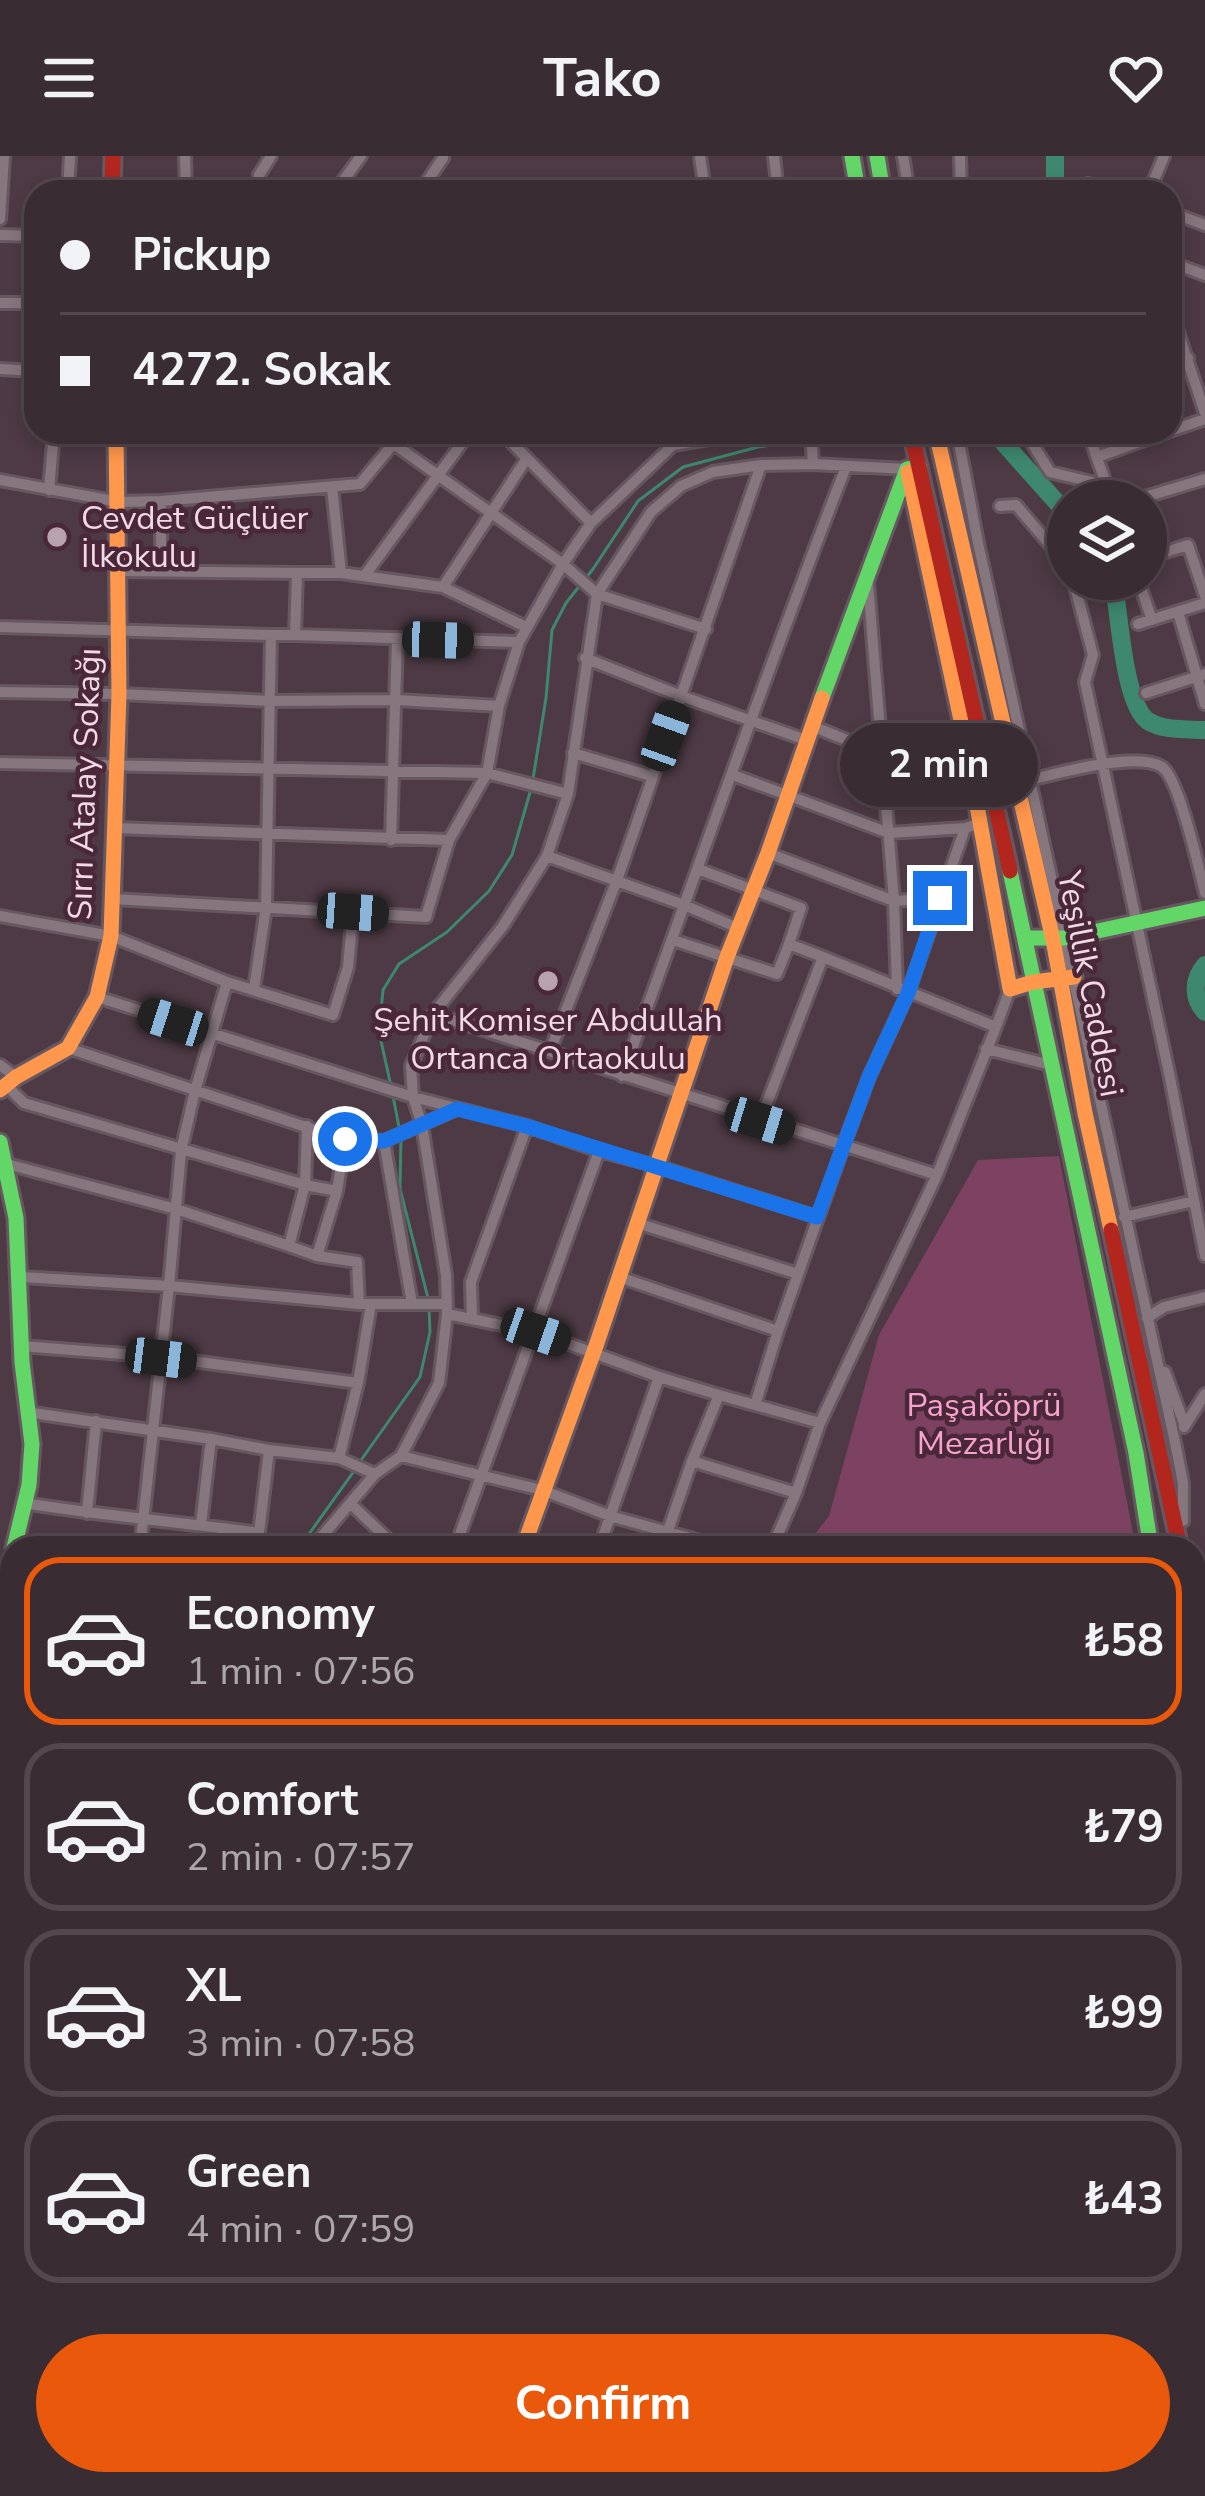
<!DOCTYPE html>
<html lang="en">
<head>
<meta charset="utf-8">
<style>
	body { margin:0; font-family:"Nunito Sans",sans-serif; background:#41343b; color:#f1f3f6; height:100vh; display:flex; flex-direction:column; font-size:45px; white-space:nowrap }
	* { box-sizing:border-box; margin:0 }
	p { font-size:39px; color:#aba7ac }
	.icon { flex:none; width:66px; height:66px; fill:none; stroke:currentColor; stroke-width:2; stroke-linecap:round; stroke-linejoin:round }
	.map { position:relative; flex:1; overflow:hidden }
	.details { position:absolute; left:0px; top:1380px; width:1206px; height:960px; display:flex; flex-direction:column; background:#3a2c33; border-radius:36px 36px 0 0; box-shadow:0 6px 18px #0003,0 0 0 3px #54484e }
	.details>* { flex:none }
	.hud { position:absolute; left:24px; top:24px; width:1158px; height:264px; border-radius:36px; box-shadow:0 6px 18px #0003,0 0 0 3px #54484e; display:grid; align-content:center; height:264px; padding:0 36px; background:#3a2c33 }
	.controls { position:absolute; left:1047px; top:324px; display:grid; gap:24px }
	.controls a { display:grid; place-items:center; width:120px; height:120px; border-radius:50%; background:#3a2c33; box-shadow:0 6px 18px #0003,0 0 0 3px #54484e; font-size:60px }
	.end { position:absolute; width:54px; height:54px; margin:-27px; border:15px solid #1a73e8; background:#fff; box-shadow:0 0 0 6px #fff }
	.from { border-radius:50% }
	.bubble { position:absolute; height:84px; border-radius:42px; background:#3a2c33; box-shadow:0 6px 18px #0003,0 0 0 3px #54484e; font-size:39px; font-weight:700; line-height:84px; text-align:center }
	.car { position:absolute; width:36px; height:72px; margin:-36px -18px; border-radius:15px; box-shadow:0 0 9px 3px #0007; background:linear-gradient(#222 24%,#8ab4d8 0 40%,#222 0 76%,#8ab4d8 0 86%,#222 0) }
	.hud b { display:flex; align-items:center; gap:42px; height:114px; font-size:45px }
	.hud b+b { border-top:3px solid #54484e }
	.hud i { width:30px; height:30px; background:#f1f3f6 }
	ul { padding:21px 0 0; list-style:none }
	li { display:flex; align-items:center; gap:36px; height:168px; margin:0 24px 18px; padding:0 12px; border:6px solid #54484e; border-radius:36px }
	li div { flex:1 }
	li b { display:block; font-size:45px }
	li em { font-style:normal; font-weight:700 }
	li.current { border-color:#ea580c }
	li>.icon { width:108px; height:108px; stroke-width:1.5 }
	.button { display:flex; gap:24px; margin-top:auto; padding:24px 36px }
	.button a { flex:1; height:138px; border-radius:72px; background:#ea580c; color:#fff; font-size:48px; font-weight:700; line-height:138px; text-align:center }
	header { display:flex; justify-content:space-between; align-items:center; height:156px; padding:0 36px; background:#3a2c33; font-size:54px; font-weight:700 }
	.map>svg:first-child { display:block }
	.green { fill:#7d4262 }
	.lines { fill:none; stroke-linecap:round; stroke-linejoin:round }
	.stream { stroke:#3e886f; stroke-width:3 }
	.river { stroke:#3e886f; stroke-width:18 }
	.street-casing { stroke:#675760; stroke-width:16 }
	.fast-casing { stroke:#675760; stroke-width:21 }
	.slow-casing { stroke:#675760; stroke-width:21 }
	.jam-casing { stroke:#675760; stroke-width:21 }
	.street { stroke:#86767e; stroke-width:10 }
	.fast { stroke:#63d668; stroke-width:15 }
	.slow { stroke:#ff974d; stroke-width:15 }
	.jam { stroke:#b3261e; stroke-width:15 }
	.route { stroke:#1a73e8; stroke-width:15 }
	.poi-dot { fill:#b8a2ad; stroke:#4a283a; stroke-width:4.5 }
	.labels { text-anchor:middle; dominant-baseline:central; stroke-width:9; stroke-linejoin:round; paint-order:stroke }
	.poi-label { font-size:33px; fill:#f1dae5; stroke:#4a283a; text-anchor:start }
	.street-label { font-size:33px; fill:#f1dae5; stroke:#4a283a }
	.park-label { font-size:33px; fill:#f6a3ce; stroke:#4a283a }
</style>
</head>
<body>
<header><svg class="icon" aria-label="menu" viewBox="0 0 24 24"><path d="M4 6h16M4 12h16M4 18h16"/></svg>Tako<svg class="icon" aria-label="heart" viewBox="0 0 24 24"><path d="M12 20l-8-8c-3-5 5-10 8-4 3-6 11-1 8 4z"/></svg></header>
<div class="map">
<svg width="1205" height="2340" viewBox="0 0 1205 2340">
	<rect width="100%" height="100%" fill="#4d3a44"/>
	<path class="green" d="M1059,1000L1136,1392H804L829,1360L879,1179L978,1004Z"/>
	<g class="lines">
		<path class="stream" d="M815,282L842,276
			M533,623L546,542L552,474L566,447L593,413L638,345L683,311L758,291L806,284
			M391,930L379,876L383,834L399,808L447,776L489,735L512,699L531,633
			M393,940L399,971
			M401,981L400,1033L428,1142
			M359,1307L420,1221L430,1176L429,1151
			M299,1392L354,1315
			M0,1876L3,1872L12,1870
			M0,2142L12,2156
			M0,2296L12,2279"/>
		<path class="river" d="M1055,0V36
			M994,276L1068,359
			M1109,423L1115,437C1120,466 1125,549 1148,565C1163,575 1188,573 1205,574
			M1205,809C1193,823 1192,842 1205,856"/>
		<defs>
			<path id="street" d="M185,0L186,36
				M700,0L705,36
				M774,0L778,36
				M903,0L909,36
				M960,0L961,36
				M68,36L70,0
				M260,36L259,19L271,0
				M335,36L361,0
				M420,36L443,2
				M1085,36L1088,28L1112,36
				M1149,36L1164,0
				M1170,56L1205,69
				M0,63L4,0
				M0,79L36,80
				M1170,106L1205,119
				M0,147H36
				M1170,163L1174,164L1205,257
				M1170,210L1188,202
				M0,213L36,215
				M1170,275L1205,263
				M377,276L563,408L597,438L706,473
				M811,276L813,308
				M957,276L978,387L1176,1291L1183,1327V1365
				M1025,276L1050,316L1108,330
				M1088,276L1112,345
				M116,281L206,276
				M1097,301L1167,276
				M761,309L681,540L806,584
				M0,324L119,346L161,345L360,328L403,276
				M332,331L341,417
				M49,334L54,276
				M161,345V414
				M1132,345L1205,323
				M1000,350L1016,349L1068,410
				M591,367L673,289L750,276
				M1146,402L1188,389L1205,440
				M120,415L297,417L295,479H271L266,751L254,833
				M297,417H341L443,431L526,471
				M365,419L470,276
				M1073,423L1093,499L1085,526L1169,917L1205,1100
				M1138,423L1152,464
				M868,427L894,745L897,833
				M443,431L527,302
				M1178,456L1205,548
				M1138,468L1205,447
				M0,471L271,479
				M295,479L519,486
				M0,536L119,538L271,545L397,544L499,550
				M1146,537L1205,518
				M812,570L881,598L965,583
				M573,597L651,620
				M0,607L487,617L568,638
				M733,619L889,677L965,672
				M1030,624C1058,617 1138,595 1162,611C1179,622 1199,713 1205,737
				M114,672L449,684
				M391,684L397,482
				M768,697L894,745L940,742
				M547,700L684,749L738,772
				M698,713L801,752L789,788L823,801L760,965
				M113,743L426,761L449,684L487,617L499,550L519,486L563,408L591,367L501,276
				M0,760L111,780L227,826L333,859L348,811L353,756
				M673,784L777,818L789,788
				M823,801L996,871L937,1019
				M97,841L413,941L527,970L599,995
				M433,858L503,770L547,700L568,638L597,438L651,356L681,330L713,316L761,309L813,308L907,313
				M996,871L1010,833
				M68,892L345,984L384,985
				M986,893L1047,908
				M550,895L617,724L681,540L585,502
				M0,909L16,921
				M622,920C697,717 767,512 846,311
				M6,929L24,947L305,1029L289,1090L317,1100L357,1106L359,1148
				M307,970L305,1029L337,1035
				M7,1008L176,1053L289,1090
				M1124,1061L1194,1045
				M637,1067L798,1118
				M317,1100L337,1035L345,984
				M21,1121L169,1130L359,1148H412L384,985L457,953
				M619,1121L778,1175
				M412,1148H446
				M447,1158L536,1176L659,1221
				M472,1162L471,1126L527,970
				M1147,1162L1164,1151L1205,1141
				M21,1190L162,1201L358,1227L339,1302
				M1165,1216L1185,1270
				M358,1227L371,1148
				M755,1249L778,1175L843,991L869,921L908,837L965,672L981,667
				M26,1256L211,1283
				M1184,1271L1205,1238
				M401,1300L542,1334L610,1360L726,1392
				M692,1305L796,1337
				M25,1347C103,1360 181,1366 259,1377L269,1294L339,1302L375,1318
				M351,1348L397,1392
				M87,1357L96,1265
				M201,1369L211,1283L269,1294
				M140,1392L169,1130L181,995L195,935L227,826
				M312,1392L375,1318L401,1300L439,1227L447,1158L446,1119L422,969L413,941L411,910L433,858L937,1019L820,1267L719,1239L692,1305L662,1392
				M455,1392L599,995L657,1010L817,1061
				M599,1392L659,1221L719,1239
				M772,1392L796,1337L820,1267
				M0,1497L12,1498
				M0,1689L12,1692
				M0,1744L12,1748
				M0,1884L12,1877
				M0,1935L12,1937
				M0,2329L12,2317
				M86,2339L100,2328
				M193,2340L199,2328
				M267,2340L270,2328
				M328,2340L334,2328
				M771,2340V2328"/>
			<path id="fast" d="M852,0L858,36
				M877,0L883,36
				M822,542L907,313L919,310
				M1010,715L1136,1297L1151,1392
				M1025,782H1065L1205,752
				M0,986L16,1062L22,1206L32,1288L29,1329L14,1392
				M1194,1472L1203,1502
				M1194,1494L1205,1621
				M1194,1872L1205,1873
				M1194,1997L1205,1897
				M1194,2097L1205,2031
				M1116,2340L1120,2328"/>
			<path id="slow" d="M936,276L1053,784L1085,957L1111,1074
				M908,316L965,583L1010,833L1033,826L1074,821
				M0,934L16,921L68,892L97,841L111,780L119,538L116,276
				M523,1392L597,1187L727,801L768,697L822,542
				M0,1640L1,1605L12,1534
				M1076,2340L1081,2328"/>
			<path id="jam" d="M112,36L113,0
				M911,276L1010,715
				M1111,1074L1180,1392
				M345,2328V2340
				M1098,2340L1101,2328"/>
		</defs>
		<use href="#street" class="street-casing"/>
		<use href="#fast" class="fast-casing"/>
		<use href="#slow" class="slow-casing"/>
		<use href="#jam" class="jam-casing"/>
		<use href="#street" class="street"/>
		<use href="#fast" class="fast"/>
		<use href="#slow" class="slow"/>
		<use href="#jam" class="jam"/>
	</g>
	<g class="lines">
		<path class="route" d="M345,983L384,985L457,953L526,970L817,1061L869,921L908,837L940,742"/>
	</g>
	<g class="poi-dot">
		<circle cx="57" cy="381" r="12"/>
		<circle cx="548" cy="825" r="12"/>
	</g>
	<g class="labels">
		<g class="poi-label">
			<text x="81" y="362">Cevdet Güçlüer<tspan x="81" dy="38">İlkokulu</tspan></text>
			<text x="548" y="864" text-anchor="middle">Şehit Komiser Abdullah<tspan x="548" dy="38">Ortanca Ortaokulu</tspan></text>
		</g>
		<g class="street-label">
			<text transform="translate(85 628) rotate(-88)">Sırrı Atalay Sokağı</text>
			<text transform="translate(1090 828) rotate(79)">Yeşillik Caddesi</text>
		</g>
		<g class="park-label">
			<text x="984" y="1249">Paşaköprü<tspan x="984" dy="38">Mezarlığı</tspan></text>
		</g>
	</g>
</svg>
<div class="controls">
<a><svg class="icon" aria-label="layers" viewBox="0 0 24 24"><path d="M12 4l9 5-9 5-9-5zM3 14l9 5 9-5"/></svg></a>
</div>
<i class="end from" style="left:345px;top:983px"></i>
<i class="end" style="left:940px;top:742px"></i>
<div class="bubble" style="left:840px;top:567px;width:198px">2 min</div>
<i class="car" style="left:438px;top:484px;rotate:92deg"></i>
<i class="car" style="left:666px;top:580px;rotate:20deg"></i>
<i class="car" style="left:353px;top:756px;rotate:94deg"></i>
<i class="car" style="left:173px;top:866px;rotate:288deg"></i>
<i class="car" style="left:760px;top:965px;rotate:107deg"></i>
<i class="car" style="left:536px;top:1176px;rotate:109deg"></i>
<i class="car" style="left:161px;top:1202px;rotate:97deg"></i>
<div class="hud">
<b><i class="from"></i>Pickup</b>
<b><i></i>4272. Sokak</b>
</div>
<section class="details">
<ul>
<li class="current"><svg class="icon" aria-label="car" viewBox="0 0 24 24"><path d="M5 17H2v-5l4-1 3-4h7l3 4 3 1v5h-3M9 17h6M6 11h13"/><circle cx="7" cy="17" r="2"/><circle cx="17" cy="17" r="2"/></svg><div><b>Economy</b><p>1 min · 07:56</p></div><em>₺58</em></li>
<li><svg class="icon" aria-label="car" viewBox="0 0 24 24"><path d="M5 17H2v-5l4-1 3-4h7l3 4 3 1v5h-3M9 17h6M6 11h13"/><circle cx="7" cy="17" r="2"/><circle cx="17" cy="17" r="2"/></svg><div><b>Comfort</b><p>2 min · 07:57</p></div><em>₺79</em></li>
<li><svg class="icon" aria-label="car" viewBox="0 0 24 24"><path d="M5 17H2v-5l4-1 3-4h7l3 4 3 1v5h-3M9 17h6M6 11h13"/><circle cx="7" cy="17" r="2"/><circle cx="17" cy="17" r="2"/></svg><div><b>XL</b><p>3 min · 07:58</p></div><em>₺99</em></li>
<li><svg class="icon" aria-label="car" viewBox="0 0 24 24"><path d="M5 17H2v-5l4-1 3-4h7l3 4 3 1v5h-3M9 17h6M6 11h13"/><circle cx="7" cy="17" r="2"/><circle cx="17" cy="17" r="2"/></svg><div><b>Green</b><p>4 min · 07:59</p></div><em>₺43</em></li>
</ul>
<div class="button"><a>Confirm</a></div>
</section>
</div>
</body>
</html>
